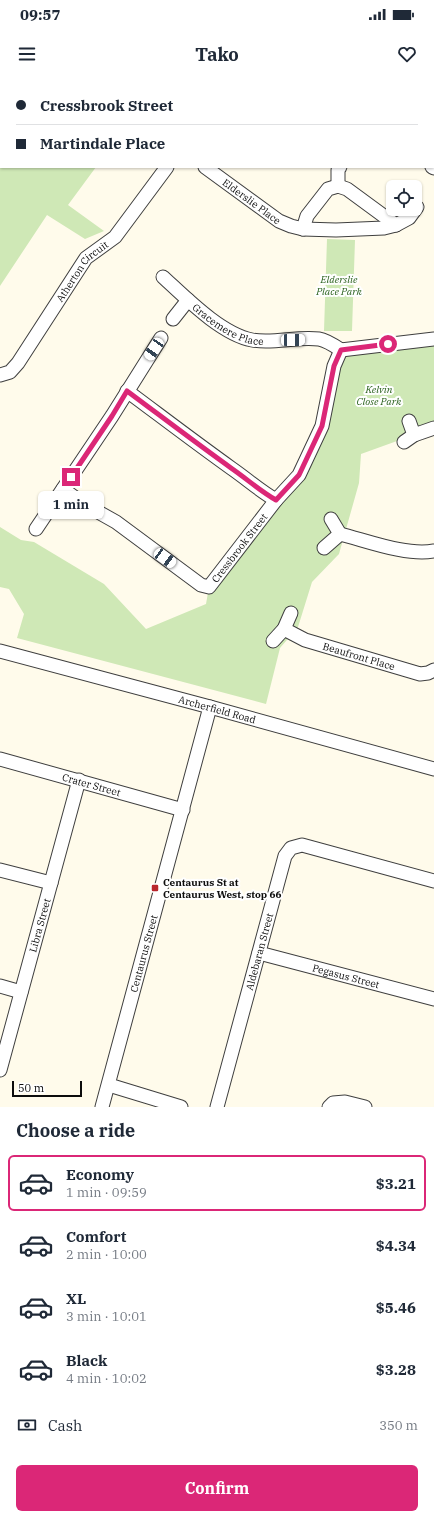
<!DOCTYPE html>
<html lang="en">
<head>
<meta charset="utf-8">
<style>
	body { margin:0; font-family:"IBM Plex Serif",serif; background:#f2f2f3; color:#1f2937; height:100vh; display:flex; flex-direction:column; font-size:15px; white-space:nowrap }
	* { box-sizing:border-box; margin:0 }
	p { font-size:13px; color:#747a83 }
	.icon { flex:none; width:22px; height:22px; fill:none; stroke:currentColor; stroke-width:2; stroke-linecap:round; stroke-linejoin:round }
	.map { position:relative; height:1027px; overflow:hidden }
	.drawer { display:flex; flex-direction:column; background:#fff; flex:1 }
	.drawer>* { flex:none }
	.guide { position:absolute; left:0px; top:0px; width:434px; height:88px; box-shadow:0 1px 3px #0004; display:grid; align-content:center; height:88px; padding:0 16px; background:#fff }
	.tools { position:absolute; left:386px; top:100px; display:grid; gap:8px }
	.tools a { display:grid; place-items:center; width:36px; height:36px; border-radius:6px; background:#fff; box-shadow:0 1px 3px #0004; font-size:20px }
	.scale { position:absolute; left:12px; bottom:10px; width:70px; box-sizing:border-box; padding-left:4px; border:2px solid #0c0c0c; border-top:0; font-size:11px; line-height:14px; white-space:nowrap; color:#0c0c0c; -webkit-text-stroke:3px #fff; paint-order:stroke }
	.end { position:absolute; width:18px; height:18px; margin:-9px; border:5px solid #db2777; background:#fff; box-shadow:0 0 0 2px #fff }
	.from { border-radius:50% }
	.bubble { position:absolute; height:28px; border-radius:6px; background:#fff; box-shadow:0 1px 3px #0004; font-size:13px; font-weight:800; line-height:28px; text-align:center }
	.car { position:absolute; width:12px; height:24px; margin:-12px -6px; border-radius:5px; box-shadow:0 0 3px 1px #0007; background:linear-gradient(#fff 24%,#345 0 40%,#fff 0 76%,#345 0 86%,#fff 0) }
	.guide b { display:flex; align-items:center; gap:14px; height:38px; font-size:15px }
	.guide b+b { border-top:1px solid #e0e1e3 }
	.guide i { width:10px; height:10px; background:#1f2937 }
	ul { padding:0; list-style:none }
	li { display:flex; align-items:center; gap:12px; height:56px; margin:0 8px 6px; padding:0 8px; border:2px solid transparent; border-radius:6px }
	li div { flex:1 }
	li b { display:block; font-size:15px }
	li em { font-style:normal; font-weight:800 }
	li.on { border-color:#db2777 }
	li>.icon { width:36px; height:36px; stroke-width:1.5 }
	h2 { padding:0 16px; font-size:18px; line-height:48px }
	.pay { display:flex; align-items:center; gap:10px; height:44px; padding:0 16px; font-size:15px }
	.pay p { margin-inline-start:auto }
	.action { display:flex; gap:8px; margin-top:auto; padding:8px 16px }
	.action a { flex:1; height:46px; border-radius:6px; background:#db2777; color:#fff; font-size:16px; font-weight:800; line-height:46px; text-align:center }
	.status { display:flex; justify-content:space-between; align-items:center; height:28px; padding:0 20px; background:#fff; direction:ltr }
	.status svg { height:11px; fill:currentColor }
	header { display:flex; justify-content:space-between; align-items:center; height:52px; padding:0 16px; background:#fff; font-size:18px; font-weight:800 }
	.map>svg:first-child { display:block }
	.green { fill:#cfe8b6 }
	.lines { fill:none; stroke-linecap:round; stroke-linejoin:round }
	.minor-casing { stroke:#3f3f3f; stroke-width:15 }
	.minor { stroke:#fff; stroke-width:13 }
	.route { stroke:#db2777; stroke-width:5 }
	.poi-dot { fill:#b9262d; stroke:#fff; stroke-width:1.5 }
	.labels { text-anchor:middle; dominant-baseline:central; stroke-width:4; stroke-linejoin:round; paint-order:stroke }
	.street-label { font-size:10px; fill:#0c0c0c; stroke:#fff }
	.park-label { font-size:10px; font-style:italic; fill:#2b621e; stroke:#fff }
	.poi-label { font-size:10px; font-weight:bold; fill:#0c0c0c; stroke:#fff; text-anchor:start }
</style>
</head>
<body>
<div class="status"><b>09:57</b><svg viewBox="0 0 49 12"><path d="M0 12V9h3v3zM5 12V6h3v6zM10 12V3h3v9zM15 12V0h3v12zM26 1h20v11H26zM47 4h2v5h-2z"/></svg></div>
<header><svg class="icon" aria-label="menu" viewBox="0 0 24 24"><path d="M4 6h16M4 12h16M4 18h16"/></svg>Tako<svg class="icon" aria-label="heart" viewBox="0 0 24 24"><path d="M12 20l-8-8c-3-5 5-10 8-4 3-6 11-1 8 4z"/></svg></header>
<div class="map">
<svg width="434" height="1027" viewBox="0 0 434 1027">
	<rect width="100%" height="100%" fill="#fffbeb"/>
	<path class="green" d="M0,80L1,87H96L68,125L104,151L85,159L47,135L0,206Z
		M327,159L355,160L352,251H324Z
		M434,259V348L404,362L397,361L361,374L359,403L339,474L312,502L298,547L280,568L266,624L17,558L24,534L9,509L0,507V447L21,460L34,462L104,504L146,549L206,524L209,507L299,395L341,270Z"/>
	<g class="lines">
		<defs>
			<g id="minor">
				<path d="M174,0L175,1"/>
				<path d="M314,0L315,1"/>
				<path d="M158,1L159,0"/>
				<path d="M433,8L434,7"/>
				<path id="s1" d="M205,87L279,141L291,146L303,149L336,150L384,148L396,145L409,138L417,127"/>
				<path d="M432,87L434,88"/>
				<path d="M338,106V90L340,87"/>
				<path d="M303,149L307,136L328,109L338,106L347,109L396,145"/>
				<path id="s2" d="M163,197C186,218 221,254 252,260C274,264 297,256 319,259C326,260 335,266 341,270"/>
				<path d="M173,239L188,220"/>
				<path d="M341,270L434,259"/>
				<path id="s3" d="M0,295L10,292L18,283L86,178L115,157L167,87"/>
				<path d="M127,311C162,337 196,363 231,388C247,399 260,411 276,420"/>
				<path d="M409,341L414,355"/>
				<path d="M404,362L414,355L434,348"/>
				<path id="s4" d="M63,409L84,424L116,442L201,505L209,507L276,420L299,395L322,346L334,286L341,270"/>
				<path d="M36,449L112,336L161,258"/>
				<path d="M340,454C368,461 406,476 434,471"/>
				<path d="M324,468L340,454L331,439"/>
				<path id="s5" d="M284,549L305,560L420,594L428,593L434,590"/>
				<path d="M273,561L284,549L291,533"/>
				<path id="s6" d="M0,571L210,627L434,689"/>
				<path id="s7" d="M0,679L183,730"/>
				<path d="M0,790L51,803"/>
				<path id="s8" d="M259,873L434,919"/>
				<path d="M0,906L21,912"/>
				<path id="s9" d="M0,990L79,700"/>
				<path d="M109,1005L181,1027"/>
				<path id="s10" d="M102,1027L210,627"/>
				<path id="s11" d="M217,1027L285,776L291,768L302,765L434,801"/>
				<path d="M329,1027L333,1023L345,1022L365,1027"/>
			</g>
		</defs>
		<use href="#minor" class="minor-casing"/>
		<use href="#minor" class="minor"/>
	</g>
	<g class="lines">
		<path class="route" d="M71,397L112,336L127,311C162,337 196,363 231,388C247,399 260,411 276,420L299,395L322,346L334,286L341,270L388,264"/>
	</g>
	<rect class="poi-dot" x="151" y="804" width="8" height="8" rx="2"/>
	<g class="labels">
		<g class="street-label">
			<text stroke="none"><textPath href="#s1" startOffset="58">Elderslie Place</textPath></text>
			<text stroke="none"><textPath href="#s3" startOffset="135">Atherton Circuit</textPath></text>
			<text stroke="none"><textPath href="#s2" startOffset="82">Gracemere Place</textPath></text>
			<text stroke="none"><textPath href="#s4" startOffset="226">Cressbrook Street</textPath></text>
			<text stroke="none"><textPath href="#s5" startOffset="80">Beaufront Place</textPath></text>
			<text stroke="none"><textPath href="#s6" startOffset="225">Archerfield Road</textPath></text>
			<text stroke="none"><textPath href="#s7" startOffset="95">Crater Street</textPath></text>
			<text stroke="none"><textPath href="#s9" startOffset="150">Libra Street</textPath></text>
			<text stroke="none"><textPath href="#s11" startOffset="161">Aldebaran Street</textPath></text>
			<text stroke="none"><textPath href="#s10" startOffset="159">Centaurus Street</textPath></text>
			<text stroke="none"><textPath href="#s8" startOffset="90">Pegasus Street</textPath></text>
		</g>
		<g class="park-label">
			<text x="339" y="199">Elderslie<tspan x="339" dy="12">Place Park</tspan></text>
			<text x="379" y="309">Kelvin<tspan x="379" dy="12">Close Park</tspan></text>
		</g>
		<g class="poi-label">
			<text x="163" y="802">Centaurus St at<tspan x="163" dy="12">Centaurus West, stop 66</tspan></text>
		</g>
	</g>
</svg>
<div class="tools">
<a><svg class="icon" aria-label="locate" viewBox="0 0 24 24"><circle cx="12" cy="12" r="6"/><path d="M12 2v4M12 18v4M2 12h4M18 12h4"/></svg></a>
</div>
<div class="scale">50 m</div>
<i class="end from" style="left:388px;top:264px"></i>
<i class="end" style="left:71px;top:397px"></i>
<div class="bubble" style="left:38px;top:411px;width:66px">1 min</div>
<i class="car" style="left:293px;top:260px;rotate:89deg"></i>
<i class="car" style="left:154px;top:269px;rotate:214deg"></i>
<i class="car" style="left:165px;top:478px;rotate:126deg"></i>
<div class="guide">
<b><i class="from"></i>Cressbrook Street</b>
<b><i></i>Martindale Place</b>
</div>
</div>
<section class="drawer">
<h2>Choose a ride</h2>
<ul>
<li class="on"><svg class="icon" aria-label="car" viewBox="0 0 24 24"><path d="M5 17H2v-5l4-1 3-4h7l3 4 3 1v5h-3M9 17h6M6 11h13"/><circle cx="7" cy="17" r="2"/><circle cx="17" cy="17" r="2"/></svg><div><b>Economy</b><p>1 min · 09:59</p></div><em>$3.21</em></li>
<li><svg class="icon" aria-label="car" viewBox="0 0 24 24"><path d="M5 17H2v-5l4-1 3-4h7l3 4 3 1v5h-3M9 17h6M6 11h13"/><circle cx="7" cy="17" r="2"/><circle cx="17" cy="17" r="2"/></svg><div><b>Comfort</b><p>2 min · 10:00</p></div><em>$4.34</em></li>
<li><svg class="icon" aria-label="car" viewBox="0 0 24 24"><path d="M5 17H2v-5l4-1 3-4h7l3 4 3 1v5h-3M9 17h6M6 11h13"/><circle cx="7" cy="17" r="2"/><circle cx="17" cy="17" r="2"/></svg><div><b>XL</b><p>3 min · 10:01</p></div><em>$5.46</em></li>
<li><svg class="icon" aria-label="car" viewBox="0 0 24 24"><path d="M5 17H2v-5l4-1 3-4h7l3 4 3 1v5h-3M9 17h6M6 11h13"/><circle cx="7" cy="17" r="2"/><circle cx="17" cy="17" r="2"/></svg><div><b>Black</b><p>4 min · 10:02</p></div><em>$3.28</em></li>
</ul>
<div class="pay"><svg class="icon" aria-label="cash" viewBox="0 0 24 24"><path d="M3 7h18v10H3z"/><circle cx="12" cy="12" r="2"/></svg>Cash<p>350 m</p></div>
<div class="action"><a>Confirm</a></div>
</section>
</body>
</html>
